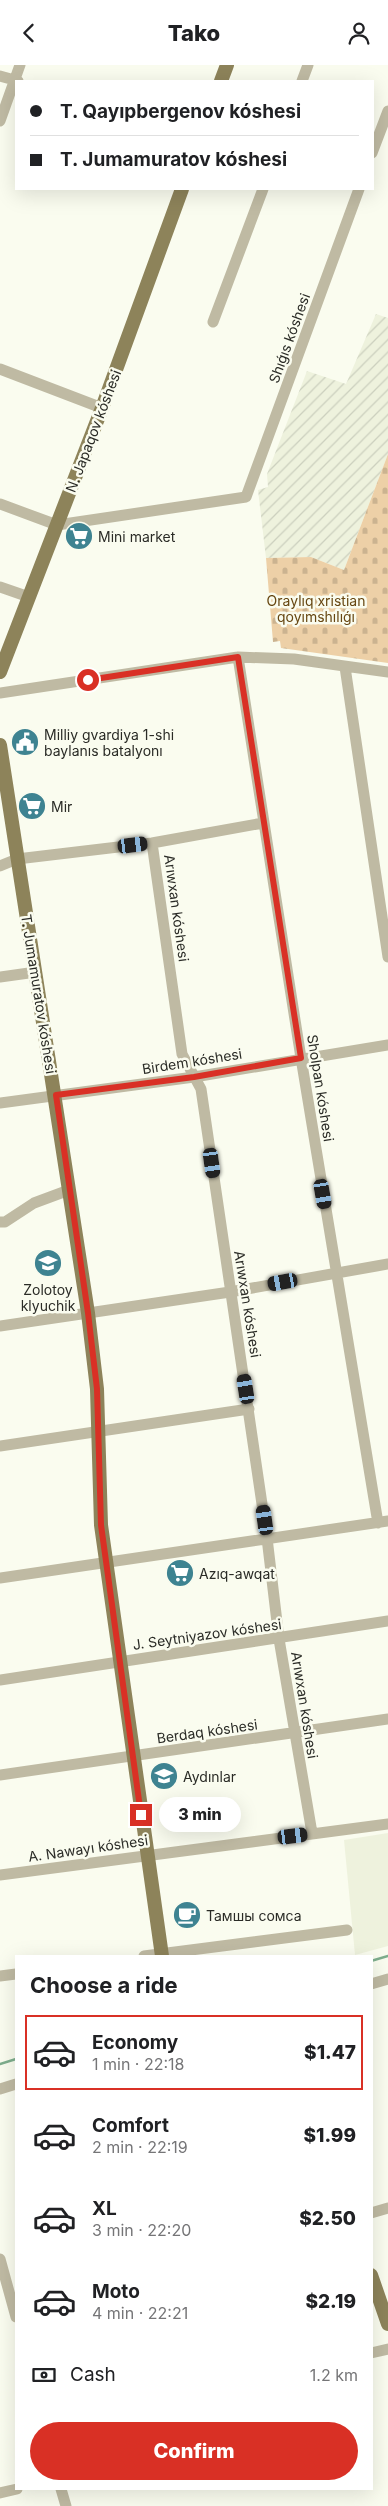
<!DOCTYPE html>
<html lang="en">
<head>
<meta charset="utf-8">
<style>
	body { margin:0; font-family:Inter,sans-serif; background:#f2f2f2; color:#202124; height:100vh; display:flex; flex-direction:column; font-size:19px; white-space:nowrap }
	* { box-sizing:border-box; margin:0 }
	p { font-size:16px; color:#757577 }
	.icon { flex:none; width:28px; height:28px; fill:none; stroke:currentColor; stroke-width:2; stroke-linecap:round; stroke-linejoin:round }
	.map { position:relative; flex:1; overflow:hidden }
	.panel { position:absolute; left:15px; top:1890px; width:358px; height:535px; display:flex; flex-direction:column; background:#fff; border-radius:0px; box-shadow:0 5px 20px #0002 }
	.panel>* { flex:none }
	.guide { position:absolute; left:15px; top:15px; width:359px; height:110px; border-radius:0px; box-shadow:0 5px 20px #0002; display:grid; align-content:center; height:110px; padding:0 15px; background:#fff }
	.end { position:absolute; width:22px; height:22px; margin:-11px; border:6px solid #d93025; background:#fff; box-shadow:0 0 0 2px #fff }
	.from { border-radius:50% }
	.bubble { position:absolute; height:35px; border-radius:18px; background:#fff; box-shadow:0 5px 20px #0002; font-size:16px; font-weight:800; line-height:35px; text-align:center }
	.car { position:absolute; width:15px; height:30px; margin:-15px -8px; border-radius:6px; box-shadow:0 0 4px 1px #0007; background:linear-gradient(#222 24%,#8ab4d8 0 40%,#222 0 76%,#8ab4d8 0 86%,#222 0) }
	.guide b { display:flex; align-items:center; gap:18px; height:48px; font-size:19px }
	.guide b+b { border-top:1px solid #e0e0e0 }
	.guide i { width:12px; height:12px; background:#202124 }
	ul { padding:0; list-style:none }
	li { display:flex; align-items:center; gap:15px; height:75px; margin:0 10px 8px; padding:0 5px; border:2px solid transparent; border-radius:0px }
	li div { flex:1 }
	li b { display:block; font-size:19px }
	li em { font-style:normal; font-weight:800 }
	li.selected { border-color:#d93025 }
	li>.icon { width:45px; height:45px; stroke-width:1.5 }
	h2 { padding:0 15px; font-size:22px; line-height:60px }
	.pay { display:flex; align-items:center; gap:12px; height:55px; padding:0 15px; font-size:19px }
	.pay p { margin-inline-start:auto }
	.button { display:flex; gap:10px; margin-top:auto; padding:10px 15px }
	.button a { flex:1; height:58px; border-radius:30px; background:#d93025; color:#fff; font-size:20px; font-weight:800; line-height:58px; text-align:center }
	header { display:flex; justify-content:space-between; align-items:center; height:65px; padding:0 15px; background:#fff; font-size:22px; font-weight:800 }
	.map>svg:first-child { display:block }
	.built { fill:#eef2dd }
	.industrial { fill:url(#industrial-furrows) }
	.cemetery { fill:url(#cemetery-stones) }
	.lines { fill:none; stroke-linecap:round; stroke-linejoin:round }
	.stream { stroke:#7eae8d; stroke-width:2.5 }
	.minor { stroke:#bfbaa3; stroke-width:11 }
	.major { stroke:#8d835a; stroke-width:14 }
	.route { stroke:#d93025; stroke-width:6 }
	.labels { text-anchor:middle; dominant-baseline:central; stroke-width:5; stroke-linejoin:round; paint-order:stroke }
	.street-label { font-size:14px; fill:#2a2b26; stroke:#fafcef }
	.poi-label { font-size:14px; fill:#2a2b26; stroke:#fafcef; text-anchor:start }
	.park-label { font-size:14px; fill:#674712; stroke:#fafcef }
</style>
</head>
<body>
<header><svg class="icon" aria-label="back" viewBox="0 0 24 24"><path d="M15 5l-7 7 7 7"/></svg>Tako<svg class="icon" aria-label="person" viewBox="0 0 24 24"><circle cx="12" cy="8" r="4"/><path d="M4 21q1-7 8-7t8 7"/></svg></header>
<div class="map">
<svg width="388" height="2441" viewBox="0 0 388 2441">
	<defs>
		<pattern id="industrial-furrows" width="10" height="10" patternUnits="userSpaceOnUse" patternTransform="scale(1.25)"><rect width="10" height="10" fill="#eef2dd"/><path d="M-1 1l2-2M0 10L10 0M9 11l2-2" fill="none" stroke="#ccd0be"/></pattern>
		<pattern id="cemetery-stones" width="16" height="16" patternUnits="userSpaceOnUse" patternTransform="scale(1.25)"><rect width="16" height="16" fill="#edd0a7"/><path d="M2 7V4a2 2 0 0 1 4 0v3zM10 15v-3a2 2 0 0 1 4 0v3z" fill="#cbb390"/></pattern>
	</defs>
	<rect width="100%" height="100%" fill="#fafcef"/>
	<path class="built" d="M388,1768V1881L355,1890L344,1775Z"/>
	<path class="industrial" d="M376,249L388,253V389L344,505L311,492L266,493L258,425L268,422L267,409L307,306L346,319Z"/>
	<path class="cemetery" d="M388,389V598L281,583L280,576L273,577L266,493L311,492L344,505Z"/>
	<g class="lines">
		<path class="stream" d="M371,1896L388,1891
			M0,1999L16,1994"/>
		<path class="minor" d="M0,11L18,16
			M302,16L308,0
			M0,56L20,0
			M372,88L388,46
			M213,257L263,124
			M0,304L102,343
			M0,439L57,460L246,432L359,124
			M0,522L29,532
			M238,592L301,993L378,1458
			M345,602L388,892
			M0,628L238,592L294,594L388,607
			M152,778L182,989L201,1024L267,1473L279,1574L312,1768
			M0,801L17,794L152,778L263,758
			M0,912L36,907
			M0,1038L194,1012L388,980
			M0,1157H5L34,1138L69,1125
			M0,1261L230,1227L388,1199
			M0,1381L249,1344
			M0,1513L388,1456
			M0,1615L388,1556
			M0,1710L388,1654
			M0,1810L388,1759
			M144,1891L347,1865
			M0,1911L16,1909
			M371,1919L388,1914
			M0,2024L16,2019
			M371,2148L388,2143
			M0,2194L16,2252
			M371,2288L388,2284
			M61,2424L66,2441
			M0,2428L17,2424"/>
		<path class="major" d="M221,16L227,0
			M0,607L102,343L182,124
			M0,680L88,1248L97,1324L101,1460L162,1891
			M371,2210L388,2259"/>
	</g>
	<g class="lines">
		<path class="route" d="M88,615L238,592L301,993L194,1012L56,1030L88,1248L97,1324L101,1460L141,1750"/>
	</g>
	<defs>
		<symbol id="supermarket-disc" viewBox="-11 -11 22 22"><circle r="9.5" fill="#3e8391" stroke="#fafcef"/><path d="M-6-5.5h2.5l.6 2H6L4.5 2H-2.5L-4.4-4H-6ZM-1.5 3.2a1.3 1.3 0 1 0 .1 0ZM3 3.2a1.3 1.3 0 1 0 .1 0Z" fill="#fff"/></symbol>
		<symbol id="civic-disc" viewBox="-11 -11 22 22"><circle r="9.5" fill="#3e8391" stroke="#fafcef"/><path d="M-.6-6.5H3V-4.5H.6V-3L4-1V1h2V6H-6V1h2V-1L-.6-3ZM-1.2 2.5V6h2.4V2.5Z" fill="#fff"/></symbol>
		<symbol id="school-disc" viewBox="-11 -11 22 22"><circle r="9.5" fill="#3e8391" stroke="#fafcef"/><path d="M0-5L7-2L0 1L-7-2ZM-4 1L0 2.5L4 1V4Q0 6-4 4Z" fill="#fff"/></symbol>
		<symbol id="cafe-disc" viewBox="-11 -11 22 22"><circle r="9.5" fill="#3e8391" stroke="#fafcef"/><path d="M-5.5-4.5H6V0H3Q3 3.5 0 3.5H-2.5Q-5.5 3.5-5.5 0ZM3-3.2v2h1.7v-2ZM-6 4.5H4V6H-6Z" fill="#fff"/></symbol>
	</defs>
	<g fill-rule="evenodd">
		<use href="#supermarket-disc" x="63" y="455" width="32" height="32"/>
		<use href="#civic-disc" x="9" y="661" width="32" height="32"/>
		<use href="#supermarket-disc" x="16" y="725" width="32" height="32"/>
		<use href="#school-disc" x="32" y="1182" width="32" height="32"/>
		<use href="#supermarket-disc" x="164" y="1492" width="32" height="32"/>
		<use href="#school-disc" x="148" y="1695" width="32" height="32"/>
		<use href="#cafe-disc" x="171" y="1834" width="32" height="32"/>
	</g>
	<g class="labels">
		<g class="street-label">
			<text transform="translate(289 273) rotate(-70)">Shıǵıs kóshesi</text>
			<text transform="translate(93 366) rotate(-69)">N. Japaqov kóshesi</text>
			<text transform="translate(177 843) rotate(82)">Arıwxan kóshesi</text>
			<text transform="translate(39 929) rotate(81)">T. Jumamuratov kóshesi</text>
			<text transform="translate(192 996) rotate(-9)">Birdem kóshesi</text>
			<text transform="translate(321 1023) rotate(81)">Sholpan kóshesi</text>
			<text transform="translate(248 1239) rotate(81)">Arıwxan kóshesi</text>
			<text transform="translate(207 1569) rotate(-8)">J. Seytniyazov kóshesi</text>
			<text transform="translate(305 1640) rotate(81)">Arıwxan kóshesi</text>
			<text transform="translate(207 1666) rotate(-8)">Berdaq kóshesi</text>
			<text transform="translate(88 1783) rotate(-8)">A. Nawayı kóshesi</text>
		</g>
		<g class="poi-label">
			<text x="98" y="471">Mini market</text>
			<text x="44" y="669">Milliy gvardiya 1-shi<tspan x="44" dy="16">baylanıs batalyonı</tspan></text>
			<text x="51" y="741">Mir</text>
			<text x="48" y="1224" text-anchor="middle">Zolotoy<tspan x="48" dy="16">klyuchik</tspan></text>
			<text x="199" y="1508">Azıq-awqat</text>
			<text x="183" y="1711">Aydınlar</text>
			<text x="206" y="1850">Тамшы сомса</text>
		</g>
		<g class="park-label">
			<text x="316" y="535">Oraylıq xristian<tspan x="316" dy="16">qoyımshılıǵı</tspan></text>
		</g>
	</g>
</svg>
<i class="end from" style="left:88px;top:615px"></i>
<i class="end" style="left:141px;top:1750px"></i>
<div class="bubble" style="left:159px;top:1732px;width:82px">3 min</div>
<i class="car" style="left:133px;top:780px;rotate:83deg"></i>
<i class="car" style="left:212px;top:1098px;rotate:172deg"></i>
<i class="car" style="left:323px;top:1129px;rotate:170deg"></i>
<i class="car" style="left:283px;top:1217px;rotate:260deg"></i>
<i class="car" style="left:246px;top:1324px;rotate:351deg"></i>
<i class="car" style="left:265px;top:1455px;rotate:352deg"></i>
<i class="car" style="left:293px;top:1771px;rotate:83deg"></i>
<div class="guide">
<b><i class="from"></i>T. Qayıpbergenov kóshesi</b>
<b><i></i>T. Jumamuratov kóshesi</b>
</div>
<section class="panel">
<h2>Choose a ride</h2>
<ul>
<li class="selected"><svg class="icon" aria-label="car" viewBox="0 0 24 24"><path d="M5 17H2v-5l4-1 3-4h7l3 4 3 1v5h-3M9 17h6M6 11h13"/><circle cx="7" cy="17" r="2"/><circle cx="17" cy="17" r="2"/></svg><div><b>Economy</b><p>1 min · 22:18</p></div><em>$1.47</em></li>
<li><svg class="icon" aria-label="car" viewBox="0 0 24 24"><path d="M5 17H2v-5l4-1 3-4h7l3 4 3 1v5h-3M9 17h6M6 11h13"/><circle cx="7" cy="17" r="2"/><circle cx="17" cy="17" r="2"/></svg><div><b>Comfort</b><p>2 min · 22:19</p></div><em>$1.99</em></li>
<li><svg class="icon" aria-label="car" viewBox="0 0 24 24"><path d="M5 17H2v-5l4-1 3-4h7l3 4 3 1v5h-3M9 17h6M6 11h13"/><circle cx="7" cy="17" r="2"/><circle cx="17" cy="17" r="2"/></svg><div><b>XL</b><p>3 min · 22:20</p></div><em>$2.50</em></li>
<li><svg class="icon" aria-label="car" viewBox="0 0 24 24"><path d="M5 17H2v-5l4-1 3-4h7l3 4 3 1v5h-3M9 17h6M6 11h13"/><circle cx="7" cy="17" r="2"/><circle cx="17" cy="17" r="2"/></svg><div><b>Moto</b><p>4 min · 22:21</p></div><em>$2.19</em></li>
</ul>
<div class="pay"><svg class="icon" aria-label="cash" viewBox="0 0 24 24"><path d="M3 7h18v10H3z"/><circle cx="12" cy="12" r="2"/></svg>Cash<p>1.2 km</p></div>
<div class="button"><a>Confirm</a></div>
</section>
</div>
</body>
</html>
